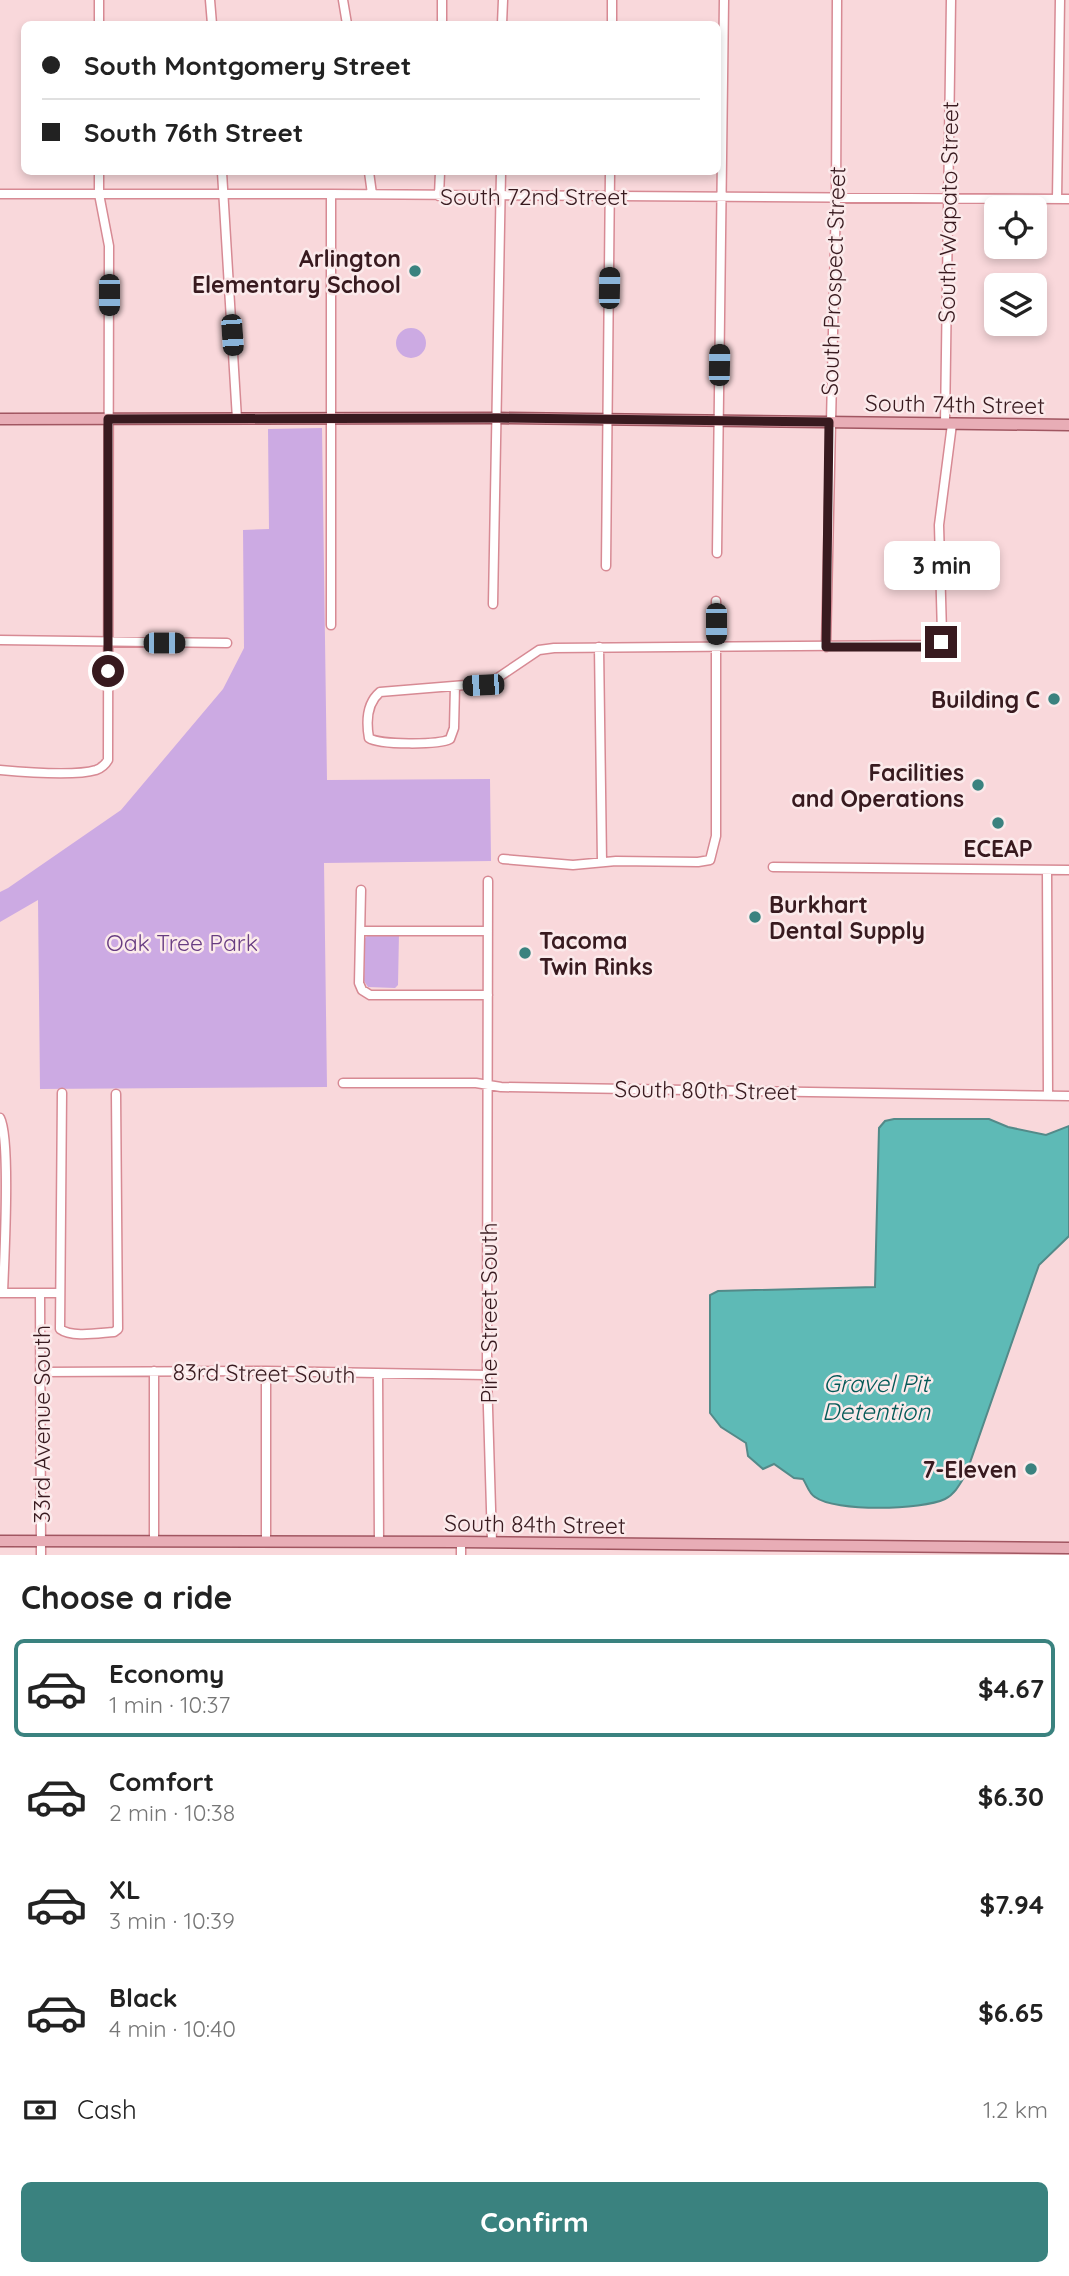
<!DOCTYPE html>
<html lang="en">
<head>
<meta charset="utf-8">
<style>
	body { margin:0; font-family:Quicksand,sans-serif; background:#f6f6f6; color:#222; height:100vh; display:flex; flex-direction:column; font-size:26px; white-space:nowrap }
	* { box-sizing:border-box; margin:0 }
	p { font-size:23px; color:#767676 }
	.icon { flex:none; width:38px; height:38px; fill:none; stroke:currentColor; stroke-width:2; stroke-linecap:round; stroke-linejoin:round }
	.map { position:relative; height:1555px; overflow:hidden }
	.panel { display:flex; flex-direction:column; background:#fff; flex:1 }
	.panel>* { flex:none }
	.hud { position:absolute; left:21px; top:21px; width:700px; height:154px; border-radius:10px; box-shadow:0 4px 10px #0003; display:grid; align-content:center; height:154px; padding:0 21px; background:#fff }
	.controls { position:absolute; left:984px; top:196px; display:grid; gap:14px }
	.controls a { display:grid; place-items:center; width:63px; height:63px; border-radius:10px; background:#fff; box-shadow:0 4px 10px #0003; font-size:35px }
	.end { position:absolute; width:32px; height:32px; margin:-16px; border:9px solid #381a1f; background:#fff; box-shadow:0 0 0 4px #fff }
	.from { border-radius:50% }
	.bubble { position:absolute; height:49px; border-radius:10px; background:#fff; box-shadow:0 4px 10px #0003; font-size:23px; font-weight:700; line-height:49px; text-align:center }
	.car { position:absolute; width:21px; height:42px; margin:-21px -10px; border-radius:9px; box-shadow:0 0 5px 2px #0007; background:linear-gradient(#222 24%,#8ab4d8 0 40%,#222 0 76%,#8ab4d8 0 86%,#222 0) }
	.hud b { display:flex; align-items:center; gap:24px; height:66px; font-size:26px }
	.hud b+b { border-top:2px solid #e0e0e0 }
	.hud i { width:18px; height:18px; background:#222 }
	ul { padding:0; list-style:none }
	li { display:flex; align-items:center; gap:21px; height:98px; margin:0 14px 10px; padding:0 7px; border:4px solid transparent; border-radius:10px }
	li div { flex:1 }
	li b { display:block; font-size:26px }
	li em { font-style:normal; font-weight:700 }
	li.on { border-color:#3a827f }
	li>.icon { width:63px; height:63px; stroke-width:1.5 }
	h2 { padding:0 21px; font-size:32px; line-height:84px }
	.pay { display:flex; align-items:center; gap:18px; height:77px; padding:0 21px; font-size:26px }
	.pay p { margin-inline-start:auto }
	.action { display:flex; gap:14px; margin-top:auto; padding:14px 21px }
	.action a { flex:1; height:80px; border-radius:10px; background:#3a827f; color:#fff; font-size:28px; font-weight:700; line-height:80px; text-align:center }
	.map>svg:first-child { display:block }
	.green { fill:#ccaae3 }
	.water { fill:#5ebab6; stroke:#538a89; stroke-width:2 }
	.lines { fill:none; stroke-linecap:round; stroke-linejoin:round }
	.minor-casing { stroke:#d78a94; stroke-width:11 }
	.major-casing { stroke:#a15661; stroke-width:13 }
	.minor { stroke:#fff; stroke-width:8 }
	.major { stroke:#e8adb6; stroke-width:10 }
	.route { stroke:#381a1f; stroke-width:9 }
	.poi-dot { fill:#3a827f; stroke:#fbeaeb; stroke-width:2.5 }
	.labels { text-anchor:middle; dominant-baseline:central; stroke-width:5; stroke-linejoin:round; paint-order:stroke }
	.street-label { font-size:23px; fill:#381a1f; stroke:#fbeaeb }
	.poi-label { font-size:23px; font-weight:bold; fill:#381a1f; stroke:#fbeaeb; text-anchor:end }
	.park-label { font-size:23px; fill:#683d82; stroke:#fbeaeb }
	.water-label { font-size:24px; font-style:italic; fill:#045957; stroke:#fbeaeb }
</style>
</head>
<body>
<div class="map">
<svg width="1069" height="1555" viewBox="0 0 1069 1555">
	<rect width="100%" height="100%" fill="#f9d8db"/>
	<path class="green" d="M396 343a15 15 0 1 1 30 0a15 15 0 1 1-30 0Z
		M322,428L327,780L490,779L491,861L324,863L327,1087L40,1089L38,900L0,922V892L8,888L121,810L223,689L244,648L243,530L269,529L268,429Z
		M399,933L398,985L395,988L368,987L364,981L365,938L368,935Z"/>
	<path class="water" d="M894,1119H989L1008,1127L1046,1135L1069,1126V1236L1039,1265L1035,1276L966,1474C960,1484 955,1494 945,1499C922,1510 835,1512 815,1497C809,1494 807,1485 803,1479L794,1478L774,1464L763,1469L748,1456L746,1443L721,1427L710,1413V1295L718,1291L875,1287L879,1128L885,1121Z"/>
	<g class="lines">
		<defs>
			<path id="minor" d="M99,0V24
				M210,0L212,24
				M343,0L347,24
				M442,24V0
				M502,24L503,0
				M612,24V0
				M222,172L237,419
				M369,172L372,194
				M0,194H331L1069,199
				M439,196L440,172
				M1057,199L1060,0
				M945,424L951,0
				M717,553L724,0
				M606,566L610,172
				M493,604L501,172
				M331,625V194
				M0,640L227,643
				M599,647L602,862
				M826,647L836,198L837,0
				M455,686L454,728L450,739C439,745 379,745 369,738C366,721 367,703 380,692L490,683L539,650L554,648L937,645L941,642L942,634L939,525L952,424
				M0,770C22,772 76,776 96,770C102,768 105,765 108,760L109,246L99,194V172
				M503,859L573,865L616,861L698,862L710,860L716,836V601
				M773,867L1069,870
				M1047,870L1048,1095
				M488,881L487,1375L492,1542
				M361,890L359,983L362,990L370,995H488
				M361,931H488
				M343,1083H476L501,1087L1069,1096
				M62,1093L60,1329C72,1338 99,1333 114,1332L118,1329L116,1094
				M0,1118C11,1139 4,1262 3,1293
				M0,1293H60
				M40,1293L41,1555
				M154,1371V1541
				M41,1372L266,1371L487,1375
				M378,1374L379,1542
				M266,1542V1371
				M461,1542V1555"/>
			<path id="major" d="M0,419L498,418L1069,425
				M0,1541L461,1542L1069,1548"/>
		</defs>
		<use href="#minor" class="minor-casing"/>
		<use href="#major" class="major-casing"/>
		<use href="#minor" class="minor"/>
		<use href="#major" class="major"/>
	</g>
	<g class="lines">
		<path class="route" d="M108,671V419L498,418L829,422L826,647H930L941,642"/>
	</g>
	<g class="poi-dot">
		<circle cx="415" cy="271" r="7"/>
		<circle cx="1054" cy="699" r="7"/>
		<circle cx="978" cy="785" r="7"/>
		<circle cx="998" cy="823" r="7"/>
		<circle cx="755" cy="917" r="7"/>
		<circle cx="525" cy="953" r="7"/>
		<circle cx="1031" cy="1469" r="7"/>
	</g>
	<g class="labels">
		<g class="street-label">
			<text x="534" y="196">South 72nd Street</text>
			<text transform="translate(948 212) rotate(-89)">South Wapato Street</text>
			<text transform="translate(833 281) rotate(-88)">South Prospect Street</text>
			<text transform="translate(955 404) rotate(1)">South 74th Street</text>
			<text transform="translate(706 1090) rotate(1)">South 80th Street</text>
			<text transform="translate(488 1313) rotate(-90)">Pine Street South</text>
			<text transform="translate(264 1373) rotate(1)">83rd Street South</text>
			<text transform="translate(41 1424) rotate(-90)">33rd Avenue South</text>
			<text transform="translate(535 1524) rotate(1)">South 84th Street</text>
		</g>
		<g class="poi-label">
			<text x="401" y="258">Arlington<tspan x="401" dy="26">Elementary School</tspan></text>
			<text x="1040" y="699">Building C</text>
			<text x="964" y="772">Facilities<tspan x="964" dy="26">and Operations</tspan></text>
			<text x="998" y="848" text-anchor="middle">ECEAP</text>
			<text x="769" y="904" text-anchor="start">Burkhart<tspan x="769" dy="26">Dental Supply</tspan></text>
			<text x="539" y="940" text-anchor="start">Tacoma<tspan x="539" dy="26">Twin Rinks</tspan></text>
			<text x="1017" y="1469">7-Eleven</text>
		</g>
		<g class="park-label">
			<text x="182" y="942">Oak Tree Park</text>
		</g>
		<g class="water-label">
			<text x="876" y="1383">Gravel Pit<tspan x="876" dy="28">Detention</tspan></text>
		</g>
	</g>
</svg>
<div class="controls">
<a><svg class="icon" aria-label="locate" viewBox="0 0 24 24"><circle cx="12" cy="12" r="6"/><path d="M12 2v4M12 18v4M2 12h4M18 12h4"/></svg></a>
<a><svg class="icon" aria-label="layers" viewBox="0 0 24 24"><path d="M12 4l9 5-9 5-9-5zM3 14l9 5 9-5"/></svg></a>
</div>
<i class="end from" style="left:108px;top:671px"></i>
<i class="end" style="left:941px;top:642px"></i>
<div class="bubble" style="left:884px;top:541px;width:116px">3 min</div>
<i class="car" style="left:609px;top:288px;rotate:1deg"></i>
<i class="car" style="left:109px;top:295px;rotate:180deg"></i>
<i class="car" style="left:232px;top:335px;rotate:176deg"></i>
<i class="car" style="left:719px;top:365px;rotate:1deg"></i>
<i class="car" style="left:716px;top:624px;rotate:180deg"></i>
<i class="car" style="left:164px;top:643px;rotate:90deg"></i>
<i class="car" style="left:483px;top:685px;rotate:267deg"></i>
<div class="hud">
<b><i class="from"></i>South Montgomery Street</b>
<b><i></i>South 76th Street</b>
</div>
</div>
<section class="panel">
<h2>Choose a ride</h2>
<ul>
<li class="on"><svg class="icon" aria-label="car" viewBox="0 0 24 24"><path d="M5 17H2v-5l4-1 3-4h7l3 4 3 1v5h-3M9 17h6M6 11h13"/><circle cx="7" cy="17" r="2"/><circle cx="17" cy="17" r="2"/></svg><div><b>Economy</b><p>1 min · 10:37</p></div><em>$4.67</em></li>
<li><svg class="icon" aria-label="car" viewBox="0 0 24 24"><path d="M5 17H2v-5l4-1 3-4h7l3 4 3 1v5h-3M9 17h6M6 11h13"/><circle cx="7" cy="17" r="2"/><circle cx="17" cy="17" r="2"/></svg><div><b>Comfort</b><p>2 min · 10:38</p></div><em>$6.30</em></li>
<li><svg class="icon" aria-label="car" viewBox="0 0 24 24"><path d="M5 17H2v-5l4-1 3-4h7l3 4 3 1v5h-3M9 17h6M6 11h13"/><circle cx="7" cy="17" r="2"/><circle cx="17" cy="17" r="2"/></svg><div><b>XL</b><p>3 min · 10:39</p></div><em>$7.94</em></li>
<li><svg class="icon" aria-label="car" viewBox="0 0 24 24"><path d="M5 17H2v-5l4-1 3-4h7l3 4 3 1v5h-3M9 17h6M6 11h13"/><circle cx="7" cy="17" r="2"/><circle cx="17" cy="17" r="2"/></svg><div><b>Black</b><p>4 min · 10:40</p></div><em>$6.65</em></li>
</ul>
<div class="pay"><svg class="icon" aria-label="cash" viewBox="0 0 24 24"><path d="M3 7h18v10H3z"/><circle cx="12" cy="12" r="2"/></svg>Cash<p>1.2 km</p></div>
<div class="action"><a>Confirm</a></div>
</section>
</body>
</html>
